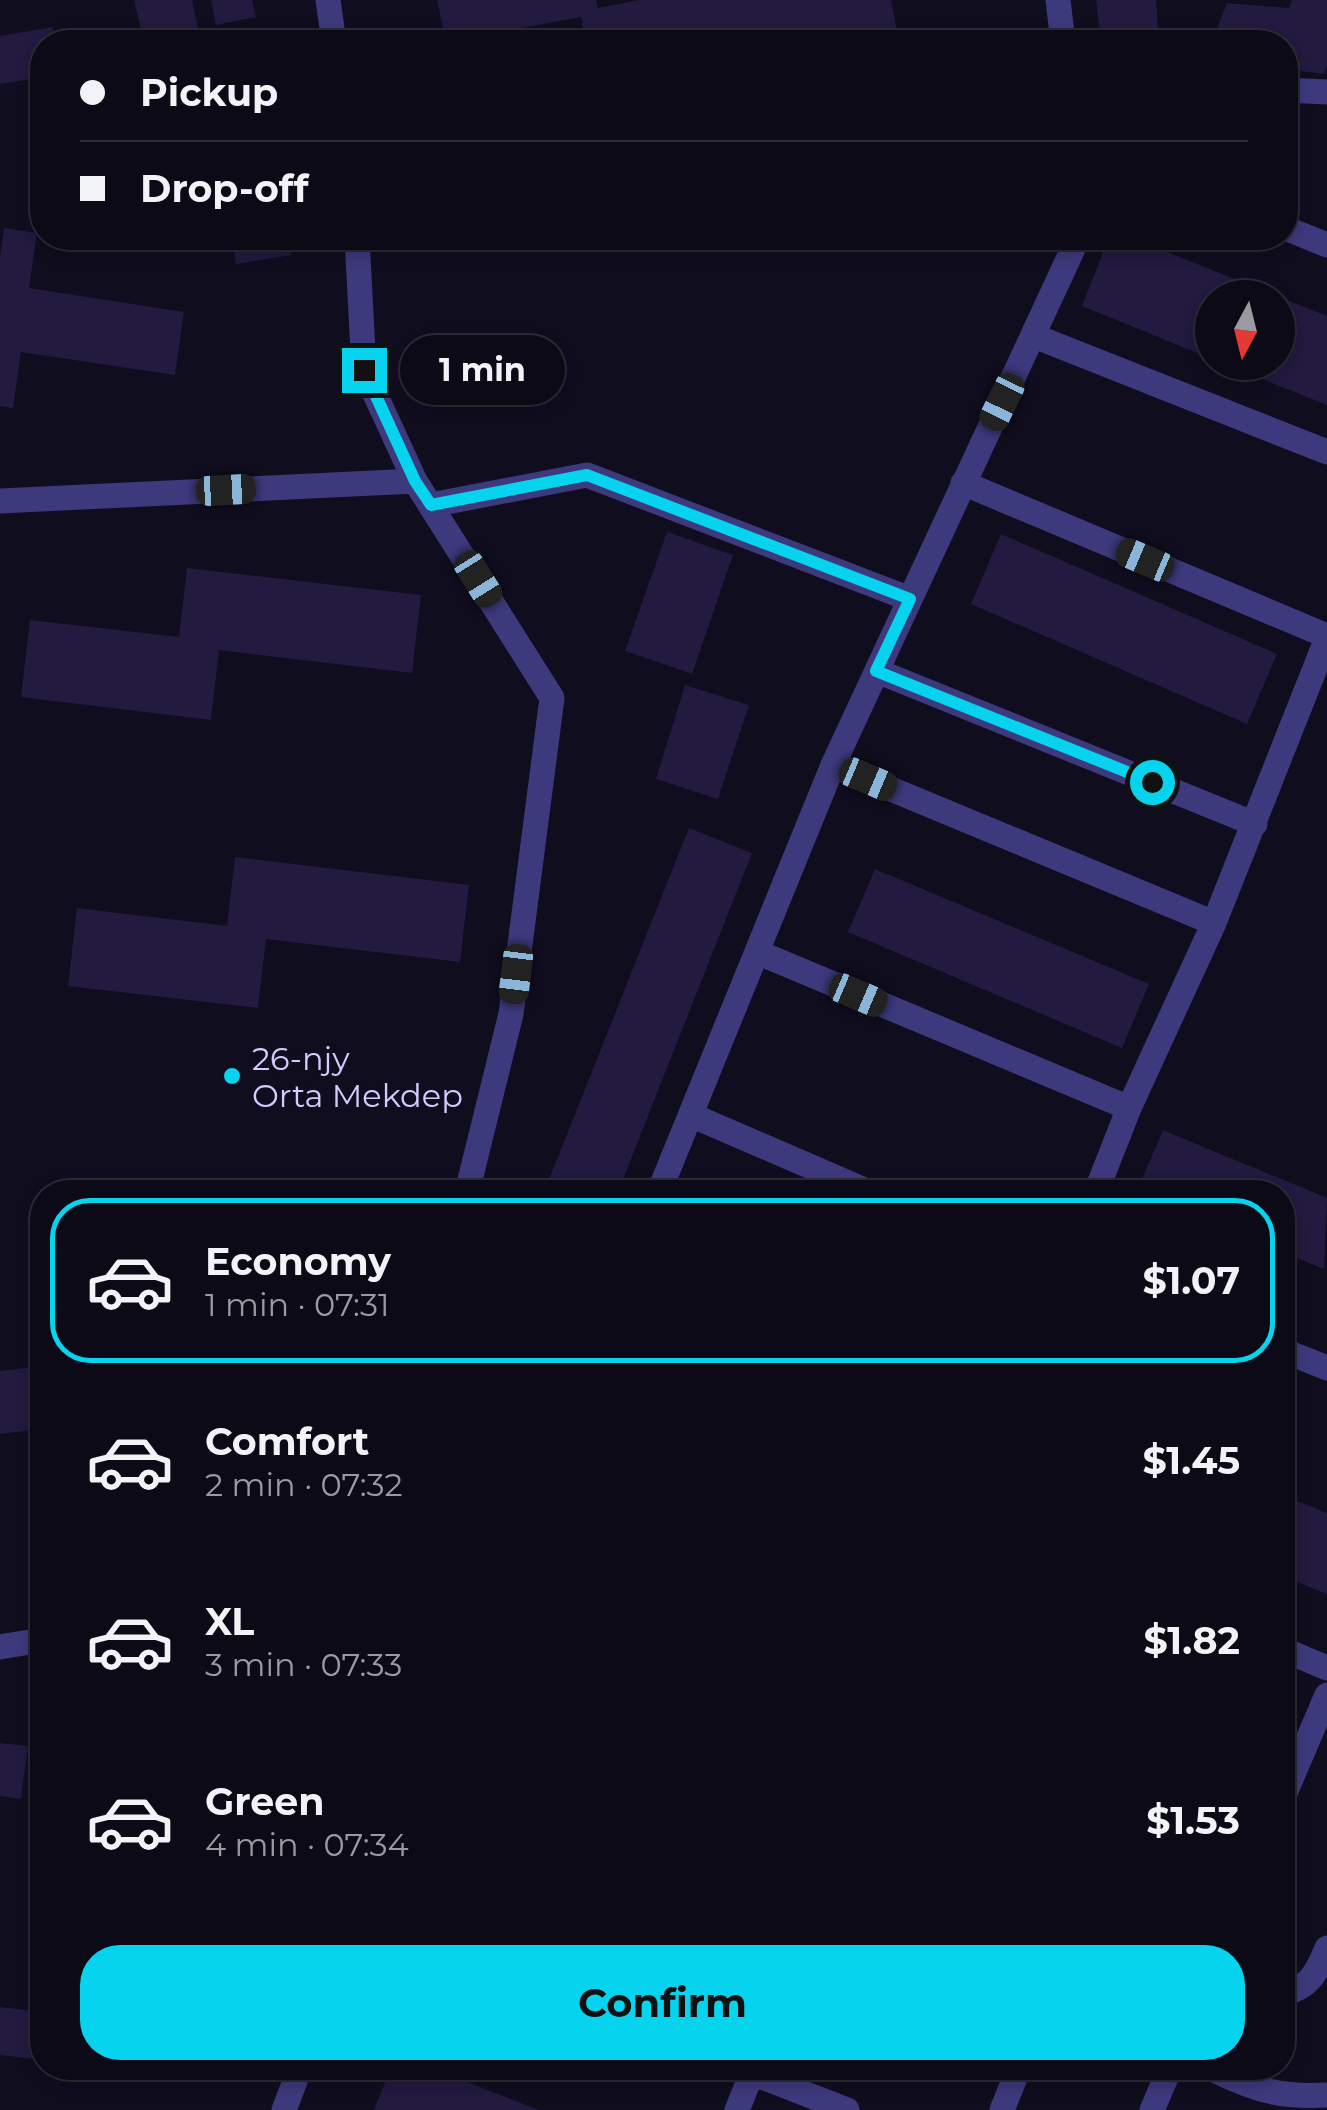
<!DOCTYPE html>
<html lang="en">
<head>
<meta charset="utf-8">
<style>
	body { margin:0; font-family:Montserrat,sans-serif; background:#1a1824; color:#f1f3f6; height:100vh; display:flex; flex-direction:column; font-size:38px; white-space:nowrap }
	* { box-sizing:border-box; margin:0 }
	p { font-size:32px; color:#9a9aa1 }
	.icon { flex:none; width:55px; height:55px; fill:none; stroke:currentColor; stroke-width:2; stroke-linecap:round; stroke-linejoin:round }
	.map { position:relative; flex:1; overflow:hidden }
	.panel { position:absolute; left:30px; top:1180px; width:1265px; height:900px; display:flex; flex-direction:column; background:#0c0a17; border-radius:40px; box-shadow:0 5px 15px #0003,0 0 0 2px #2c2b36 }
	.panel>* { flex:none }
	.banner { position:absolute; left:30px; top:30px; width:1268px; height:220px; border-radius:40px; box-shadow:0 5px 15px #0003,0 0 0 2px #2c2b36; display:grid; align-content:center; height:220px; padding:0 50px; background:#0c0a17 }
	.needle { width:65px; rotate:187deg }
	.buttons { position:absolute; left:1195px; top:280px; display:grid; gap:20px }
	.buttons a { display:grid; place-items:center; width:100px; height:100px; border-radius:50%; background:#0c0a17; box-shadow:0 5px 15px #0003,0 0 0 2px #2c2b36; font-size:50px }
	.end { position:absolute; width:45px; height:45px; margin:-22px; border:12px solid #06d4ef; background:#111; box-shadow:0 0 0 5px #111 }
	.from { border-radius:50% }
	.bubble { position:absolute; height:70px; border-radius:35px; background:#0c0a17; box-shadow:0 5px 15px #0003,0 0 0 2px #2c2b36; font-size:32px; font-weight:700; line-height:70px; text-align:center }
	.car { position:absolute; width:30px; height:60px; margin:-30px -15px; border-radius:12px; box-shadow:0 0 8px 2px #0007; background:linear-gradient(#222 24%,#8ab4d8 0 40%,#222 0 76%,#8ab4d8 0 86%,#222 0) }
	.banner b { display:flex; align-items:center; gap:35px; height:95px; font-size:38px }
	.banner b+b { border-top:2px solid #2c2b36 }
	.banner i { width:25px; height:25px; background:#f1f3f6 }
	ul { padding:18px 0 0; list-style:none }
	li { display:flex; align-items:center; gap:30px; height:165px; margin:0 20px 15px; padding:0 30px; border:5px solid transparent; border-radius:40px }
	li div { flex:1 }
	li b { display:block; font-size:38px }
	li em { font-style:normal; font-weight:700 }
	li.active { border-color:#06d4ef }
	li>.icon { width:90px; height:90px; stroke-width:1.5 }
	.primary-button { display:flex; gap:20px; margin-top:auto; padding:20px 50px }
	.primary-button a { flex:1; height:115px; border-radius:40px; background:#06d4ef; color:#111; font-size:40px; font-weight:700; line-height:115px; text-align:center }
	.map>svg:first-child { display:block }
	.building { fill:#221a3f }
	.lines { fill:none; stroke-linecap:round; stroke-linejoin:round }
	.minor { stroke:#3d397d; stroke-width:25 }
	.route { stroke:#06d4ef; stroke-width:12 }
	.poi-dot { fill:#06d4ef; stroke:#100d1f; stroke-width:4 }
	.labels { text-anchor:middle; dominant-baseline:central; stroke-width:9; stroke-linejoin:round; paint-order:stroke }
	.poi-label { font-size:32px; fill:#d3ccfe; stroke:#100d1f; text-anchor:start }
</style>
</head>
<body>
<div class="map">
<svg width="1327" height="2110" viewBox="0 0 1327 2110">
	<rect width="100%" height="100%" fill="#100d1f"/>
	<path class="building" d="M134,0H192L201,42H144Z
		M211,0H252L256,17L216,25Z
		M437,0H596L598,8L639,0H891L899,42H586L581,17L446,42Z
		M1096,0H1156L1158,28L1181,36L1180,42H1101Z
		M1292,0H1327V66L1324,74L1285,69V42H1212L1227,3L1289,8Z
		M53,27L56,42H42V77L0,84V36Z
		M4,228L37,233L29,288L184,312L175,375L21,352L13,408L0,406V256Z
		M232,238H288L291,255L236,264Z
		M1109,238H1132L1327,316V405L1222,363L1278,362V298H1212V359L1082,306Z
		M667,532L733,555L692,674L625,651Z
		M1001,534L1277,654L1247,724L971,604Z
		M187,568L421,595L412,673L219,650L211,720L21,697L30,620L179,637Z
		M685,685L749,705L718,799L656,779Z
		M689,828L752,853L618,1192H544Z
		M235,857L469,885L460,962L266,939L258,1008L68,986L77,908L227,926Z
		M875,869L1149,984L1122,1048L848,932Z
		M1163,1130L1327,1198L1324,1269L1282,1252V1192L1137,1191Z
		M42,1366V1429L0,1434V1371Z
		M1282,1495L1327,1513V1594L1282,1576Z
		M0,1743L28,1746L21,1799L0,1796Z
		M0,2007L42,2012V2060L0,2055Z
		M391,2068H431L539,2110H374Z"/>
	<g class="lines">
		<path class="minor" d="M328,0L334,42
			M1058,0L1063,42
			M1285,90L1327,92
			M1285,228L1327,245
			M357,238L364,370L415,481L552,698L511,1014L467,1192
			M1034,336L1327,452
			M963,483L1327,636
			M0,501L415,481
			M431,505L587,475L910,599
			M877,671L1255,824
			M833,765L1214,923
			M757,952L1129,1108
			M691,1115L869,1192
			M659,1192L833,765L1078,238
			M1096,1192L1129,1108L1214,923L1327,638
			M1282,1350L1327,1368
			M0,1647L42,1640
			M1282,1649L1327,1668
			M1282,1800L1327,1695
			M1282,1994C1310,1988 1317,1972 1327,1948
			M739,2068L847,2110
			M1210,2068C1253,2089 1278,2098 1327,2095
			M284,2110L300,2068
			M737,2110L752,2073
			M1002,2110L1019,2068
			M1152,2110L1170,2068"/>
	</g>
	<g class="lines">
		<path class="route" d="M364,370L415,481L431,505L587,475L910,599L876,671L1152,782"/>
	</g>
	<circle class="poi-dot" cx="232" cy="1076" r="10"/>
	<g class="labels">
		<g class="poi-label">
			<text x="252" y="1058">26-njy<tspan x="252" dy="37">Orta Mekdep</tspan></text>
		</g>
	</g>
</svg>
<div class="buttons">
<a><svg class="needle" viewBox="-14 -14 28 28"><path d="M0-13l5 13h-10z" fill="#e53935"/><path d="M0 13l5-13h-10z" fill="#9a9aa1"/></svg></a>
</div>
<i class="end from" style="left:1152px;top:782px"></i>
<i class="end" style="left:364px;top:370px"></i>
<div class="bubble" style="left:400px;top:335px;width:165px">1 min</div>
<i class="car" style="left:1002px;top:402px;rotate:206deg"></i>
<i class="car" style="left:226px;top:490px;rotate:87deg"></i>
<i class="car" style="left:1145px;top:560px;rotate:293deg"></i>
<i class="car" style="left:478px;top:579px;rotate:148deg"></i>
<i class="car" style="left:868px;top:779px;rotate:113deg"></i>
<i class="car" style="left:516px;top:974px;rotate:187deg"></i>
<i class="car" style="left:858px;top:995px;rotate:113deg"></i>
<div class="banner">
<b><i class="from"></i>Pickup</b>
<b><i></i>Drop-off</b>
</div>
<section class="panel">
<ul>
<li class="active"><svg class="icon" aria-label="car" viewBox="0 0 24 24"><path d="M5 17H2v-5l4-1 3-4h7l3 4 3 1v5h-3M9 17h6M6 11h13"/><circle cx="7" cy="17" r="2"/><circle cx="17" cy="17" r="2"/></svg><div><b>Economy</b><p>1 min · 07:31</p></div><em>$1.07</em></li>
<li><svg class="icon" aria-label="car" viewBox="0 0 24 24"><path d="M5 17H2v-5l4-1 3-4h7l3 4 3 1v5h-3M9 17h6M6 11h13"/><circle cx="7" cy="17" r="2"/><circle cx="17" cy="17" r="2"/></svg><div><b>Comfort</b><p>2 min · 07:32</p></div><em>$1.45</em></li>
<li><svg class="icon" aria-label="car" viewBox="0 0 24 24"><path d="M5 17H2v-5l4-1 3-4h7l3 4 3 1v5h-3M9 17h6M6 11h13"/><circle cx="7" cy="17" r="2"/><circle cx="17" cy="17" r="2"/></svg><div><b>XL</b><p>3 min · 07:33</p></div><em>$1.82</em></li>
<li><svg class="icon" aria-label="car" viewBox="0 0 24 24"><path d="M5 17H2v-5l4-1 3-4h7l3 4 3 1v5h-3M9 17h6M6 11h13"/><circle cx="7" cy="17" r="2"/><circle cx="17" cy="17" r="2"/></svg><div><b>Green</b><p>4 min · 07:34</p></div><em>$1.53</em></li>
</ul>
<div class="primary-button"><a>Confirm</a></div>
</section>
</div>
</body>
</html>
